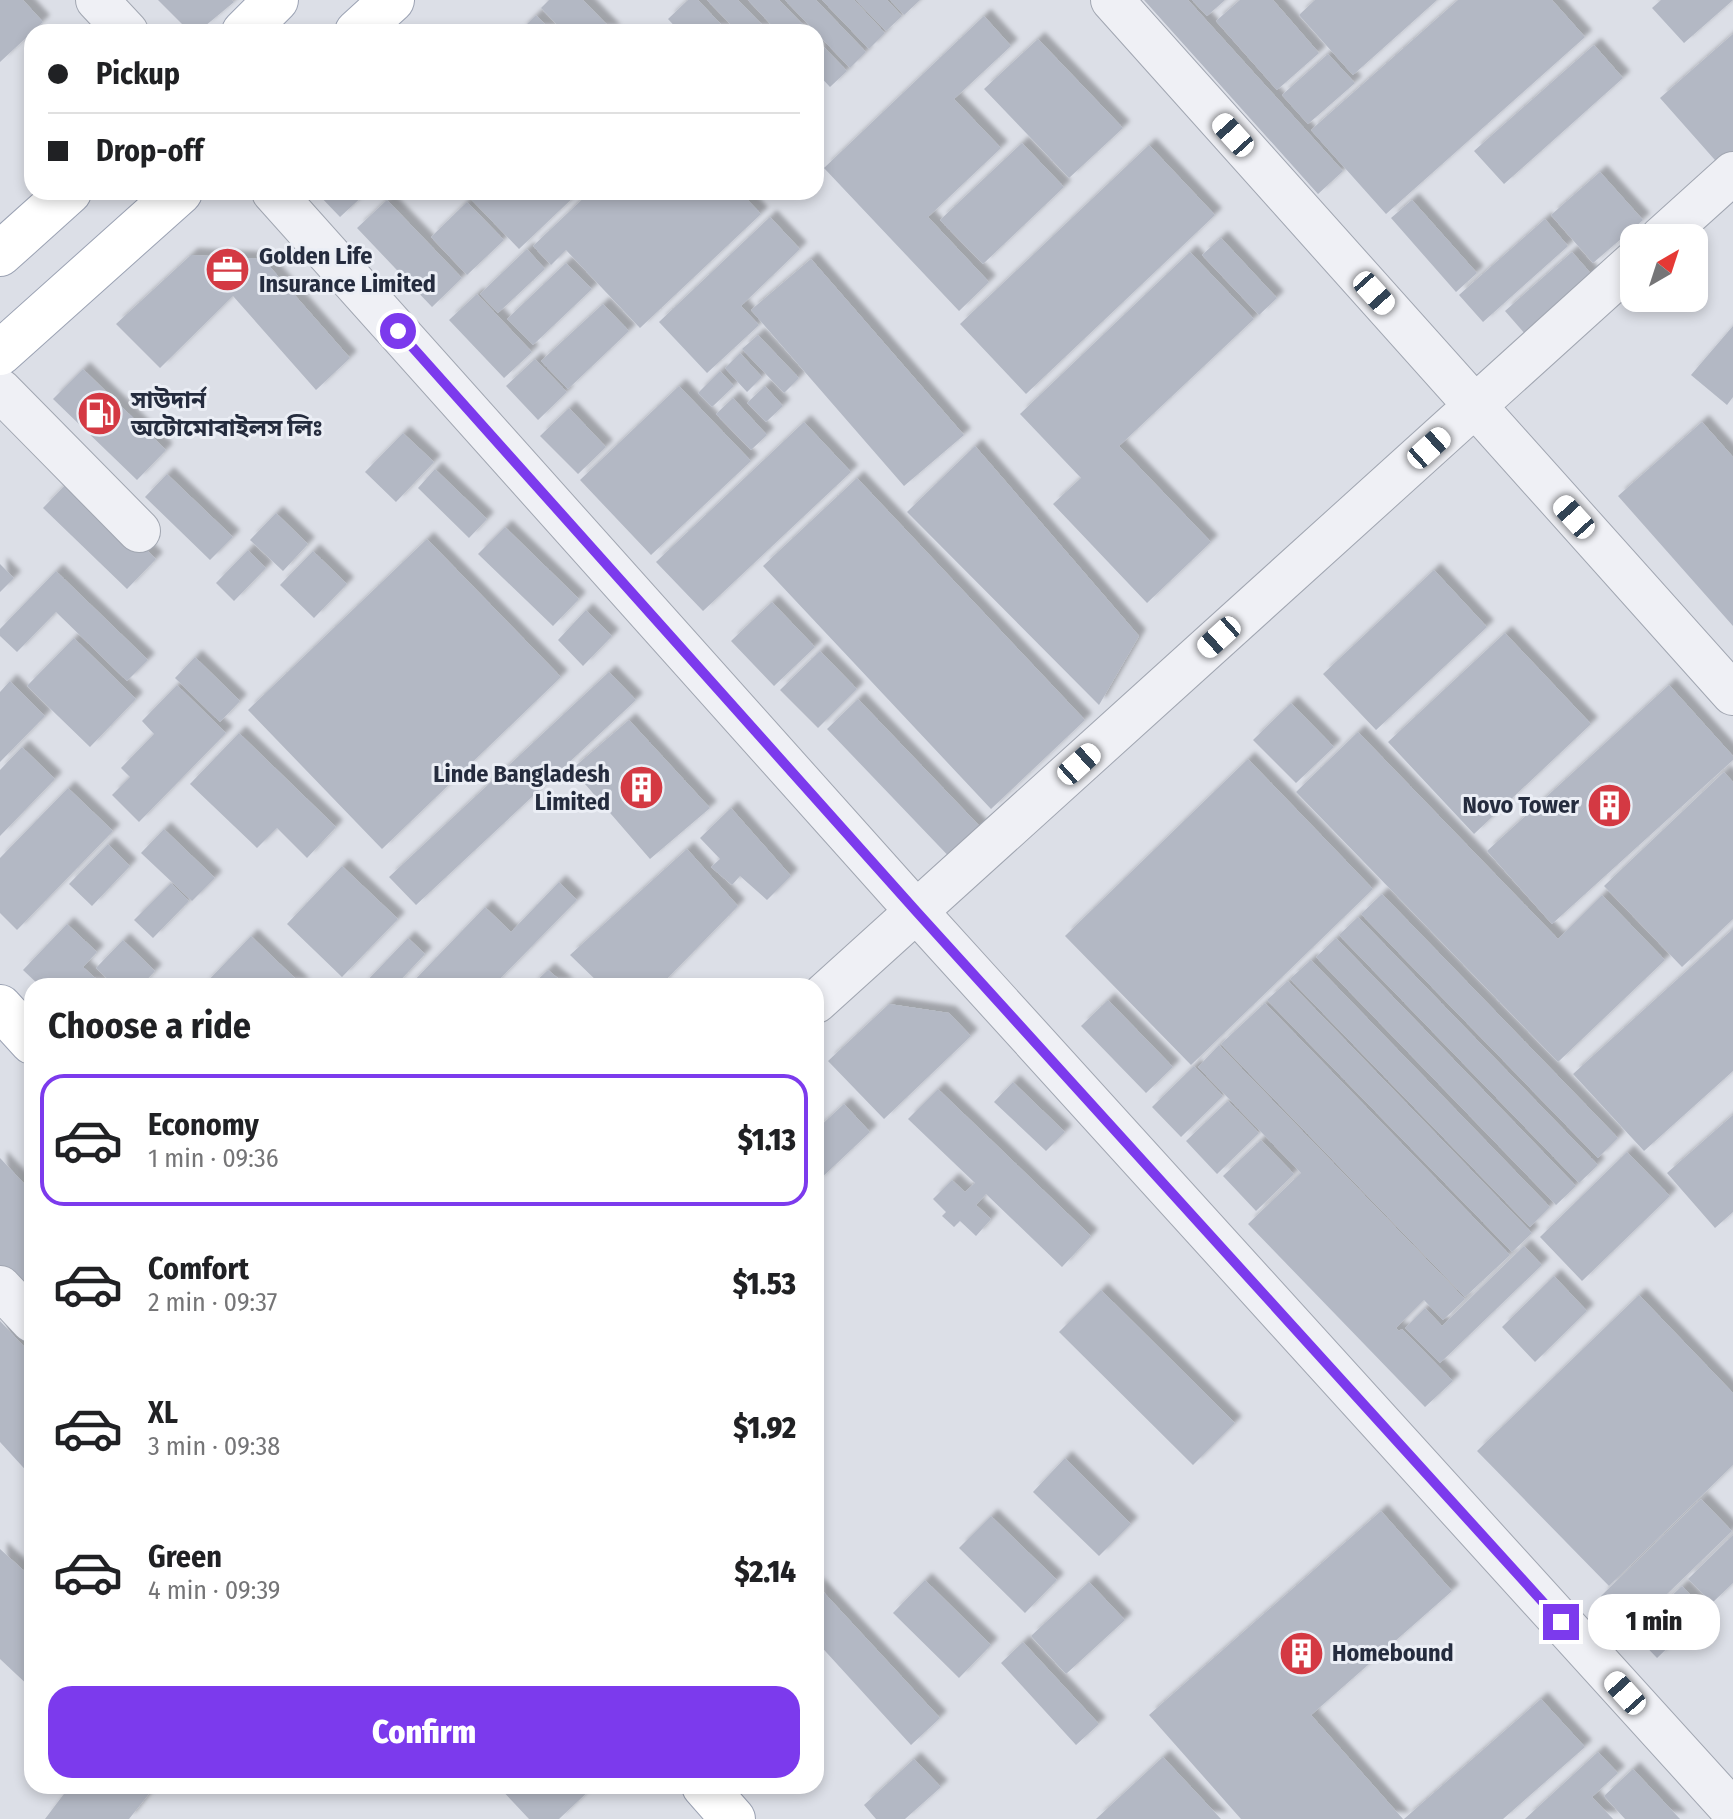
<!DOCTYPE html>
<html lang="en">
<head>
<meta charset="utf-8">
<style>
	body { margin:0; font-family:"Fira Sans Condensed","Noto Sans Bengali",sans-serif; background:#f2f2f2; color:#202124; height:100vh; display:flex; flex-direction:column; font-size:30px; white-space:nowrap }
	* { box-sizing:border-box; margin:0 }
	p { font-size:26px; color:#757577 }
	.icon { flex:none; width:44px; height:44px; fill:none; stroke:currentColor; stroke-width:2; stroke-linecap:round; stroke-linejoin:round }
	.map { position:relative; flex:1; overflow:hidden }
	.drawer { position:absolute; left:24px; top:978px; width:800px; height:816px; display:flex; flex-direction:column; background:#fff; border-radius:24px; box-shadow:0 4px 12px #0003 }
	.drawer>* { flex:none }
	.banner { position:absolute; left:24px; top:24px; width:800px; height:176px; border-radius:24px; box-shadow:0 4px 12px #0003; display:grid; align-content:center; height:176px; padding:0 24px; background:#fff }
	.needle { width:52px; rotate:39deg }
	.controls { position:absolute; left:1620px; top:224px; display:grid; gap:16px }
	.controls a { display:grid; place-items:center; width:88px; height:88px; border-radius:16px; background:#fff; box-shadow:0 4px 12px #0003; font-size:40px }
	.end { position:absolute; width:36px; height:36px; margin:-18px; border:10px solid #7c3aed; background:#fff; box-shadow:0 0 0 4px #fff }
	.from { border-radius:50% }
	.bubble { position:absolute; height:56px; border-radius:24px; background:#fff; box-shadow:0 4px 12px #0003; font-size:26px; font-weight:800; line-height:56px; text-align:center }
	.car { position:absolute; width:24px; height:48px; margin:-24px -12px; border-radius:10px; box-shadow:0 0 6px 2px #0007; background:linear-gradient(#fff 24%,#345 0 40%,#fff 0 76%,#345 0 86%,#fff 0) }
	.banner b { display:flex; align-items:center; gap:28px; height:76px; font-size:30px }
	.banner b+b { border-top:2px solid #e0e0e0 }
	.banner i { width:20px; height:20px; background:#202124 }
	ul { padding:0; list-style:none }
	li { display:flex; align-items:center; gap:24px; height:132px; margin:0 16px 12px; padding:0 8px; border:4px solid transparent; border-radius:24px }
	li div { flex:1 }
	li b { display:block; font-size:30px }
	li em { font-style:normal; font-weight:800 }
	li.selected { border-color:#7c3aed }
	li>.icon { width:72px; height:72px; stroke-width:1.5 }
	h2 { padding:0 24px; font-size:36px; line-height:96px }
	.button { display:flex; gap:16px; margin-top:auto; padding:16px 24px }
	.button a { flex:1; height:92px; border-radius:24px; background:#7c3aed; color:#fff; font-size:32px; font-weight:800; line-height:92px; text-align:center }
	.map>svg:first-child { display:block }
	.building { fill:#b3b8c4; filter:url(#shadow) }
	.lines { fill:none; stroke-linecap:round; stroke-linejoin:round }
	.minor-casing { stroke:#a1a6b1; stroke-width:44 }
	.major-casing { stroke:#9ba2b3; stroke-width:46 }
	.minor { stroke:#eff0f5; stroke-width:42 }
	.major { stroke:#fff; stroke-width:44 }
	.route { stroke:#7c3aed; stroke-width:10 }
	.labels { text-anchor:middle; dominant-baseline:central; stroke-width:6; stroke-linejoin:round; paint-order:stroke }
	.poi-label { font-size:24px; font-weight:bold; fill:#252c3e; stroke:#ebeef5; text-anchor:start }
</style>
</head>
<body>
<div class="map">
<svg width="1733" height="1819" viewBox="0 0 1733 1819">
	<defs>
		<filter id="shadow"><feDropShadow dx="7" dy="-7" stdDeviation="2" flood-color="#0004"/></filter>
	</defs>
	<rect width="100%" height="100%" fill="#dcdfe7"/>
	<path class="building" d="M0,0H23L43,22L0,62Z
		M158,0H232L234,2L205,26L185,27Z
		M549,0H583L614,32H564L541,8Z
		M688,0H698L728,32H680L668,19Z
		M707,0H738L769,32H738Z
		M748,0H779L810,32H778Z
		M785,0H816L866,52L850,68Z
		M822,0H854L885,33L869,49Z
		M856,0H887L902,16L886,31Z
		M890,0H920L904,15Z
		M1144,0H1188L1343,171L1318,194Z
		M1192,0H1225L1207,16Z
		M1240,0H1273L1319,53L1277,90L1216,21Z
		M1315,0H1437L1353,75L1299,15Z
		M1458,0H1552L1585,37L1386,214L1311,130Z
		M1661,0H1733L1684,43L1652,8Z
		M536,15L553,32H519Z
		M984,16L1011,46L954,99L1001,148L928,217L989,282L959,311L824,168Z
		M1733,34V159L1722,168L1660,98Z
		M816,39L847,71L830,87L816,72Z
		M1038,39L1123,128L1069,178L984,89Z
		M1594,45L1623,78L1504,184L1474,151Z
		M1328,54L1355,83L1308,124L1282,95Z
		M1022,143L1064,187L983,264L940,220Z
		M1149,145L1215,215L1026,394L960,324Z
		M1600,172L1643,220L1593,263L1551,215Z
		M316,192H367L340,217Z
		M470,192H579L519,249L467,195Z
		M590,192H740L761,214L640,328L566,250L551,265L533,246Z
		M387,200L462,278L432,307L357,228Z
		M1412,200L1477,273L1456,292L1391,218Z
		M467,202L504,240L467,275L431,237Z
		M770,217L800,249L741,306L759,325L707,373L659,322Z
		M1545,219L1568,246L1483,322L1459,295Z
		M1221,238L1277,298L1259,315L1202,255Z
		M527,249L545,269L498,313L480,294Z
		M1190,252L1254,319L1119,446L1211,542L1147,603L1053,504L1081,478L1020,414Z
		M1572,252L1593,276L1526,335L1505,311Z
		M191,255L263,259L350,358L316,390L233,296L160,368L116,324Z
		M811,259L964,435L904,486L751,310Z
		M566,263L592,289L533,345L507,319Z
		M477,294L532,352L504,378L449,320Z
		M603,304L629,331L568,389L541,361Z
		M1733,326V397L1727,405L1691,375Z
		M758,335L799,378L784,393L742,349Z
		M740,353L762,377L747,392L725,368Z
		M535,359L567,392L538,420L506,386Z
		M83,369L166,450L137,480L53,399Z
		M720,371L734,386L712,407L698,393Z
		M679,386L751,461L651,555L580,480Z
		M765,386L783,406L766,422L747,403Z
		M733,398L767,435L751,450L716,414Z
		M569,408L606,447L578,474L540,436Z
		M804,422L851,472L703,611L656,562Z
		M1702,422L1733,457V626L1618,496Z
		M403,433L434,462L396,502L365,472Z
		M975,446L1139,636L1099,705L907,512Z
		M435,469L487,519L469,538L418,488Z
		M167,474L233,537L210,560L145,497Z
		M72,478L156,559L127,589L43,508Z
		M857,478L1085,720L991,809L763,566Z
		M276,513L308,544L283,571L250,540Z
		M505,527L579,599L553,626L478,554Z
		M427,539L561,677L382,849L248,710Z
		M248,550L266,568L234,601L216,583Z
		M313,551L347,584L314,618L280,585Z
		M0,564L14,578L0,592Z
		M1434,570L1487,627L1376,730L1323,674Z
		M56,571L148,660L127,681L56,612L17,652L0,636V629Z
		M772,602L815,647L774,686L731,641Z
		M586,610L612,636L583,666L558,640Z
		M1505,633L1591,724L1474,834L1388,742Z
		M74,638L136,699L90,747L27,686Z
		M820,651L857,689L818,728L780,690Z
		M195,657L240,701L220,722L175,678Z
		M609,672L636,700L416,905L389,877Z
		M10,681L45,716L0,762V692Z
		M177,685L226,733L139,822L112,795L130,777L121,768L154,734L142,721Z
		M1669,685L1733,756V760L1552,924L1487,851Z
		M858,699L990,837L959,867L827,729Z
		M1291,703L1334,747L1296,783L1253,740Z
		M629,720L710,808L650,859L572,769Z
		M1358,732L1558,939L1602,895L1665,960L1558,1062L1296,792Z
		M239,733L336,827L307,858L277,828L257,848L190,784Z
		M22,747L55,779L0,836V770Z
		M1248,759L1373,889L1191,1065L1065,936Z
		M1724,772L1733,782V919L1682,967L1604,886Z
		M68,788L113,831L17,930L0,913V858Z
		M731,808L791,876L767,900L740,876L732,885L711,867L720,859L700,838Z
		M164,829L215,878L192,901L141,853Z
		M108,844L130,866L92,906L69,884Z
		M687,849L738,906L660,986H602L570,955Z
		M342,866L398,919L342,977L287,924Z
		M559,882L577,900L493,986H409L485,907L511,932Z
		M171,883L189,901L153,938L134,920Z
		M1382,894L1618,1138L1598,1158L1361,914Z
		M1358,917L1598,1165L1579,1183L1339,935Z
		M67,924L97,952L83,967L104,986H40L23,970Z
		M1733,929V1071L1644,1151L1573,1074Z
		M251,936L303,986H203Z
		M408,938L425,954L395,986H362Z
		M1336,938L1576,1186L1556,1205L1316,957Z
		M123,940L155,971L141,986H115L96,968Z
		M1311,960L1550,1207L1530,1227L1290,979Z
		M548,970L567,986H531Z
		M1288,981L1532,1233L1512,1252L1267,1000Z
		M1108,1000L1173,1067L1146,1093L1081,1026Z
		M1265,1003L1510,1255L1465,1297L1221,1044Z
		M889,1004L949,1013L971,1036L884,1119L828,1061Z
		M1219,1045L1465,1299L1443,1320L1424,1300L1396,1328L1399,1331L1402,1329L1453,1381L1425,1407L1248,1224L1301,1173L1198,1067Z
		M1194,1066L1223,1096L1181,1137L1152,1107Z
		M1013,1082L1065,1132L1046,1151L994,1102Z
		M938,1089L1091,1236L1062,1267L986,1194L976,1205L991,1219L976,1236L960,1221L954,1227L942,1216L946,1212L933,1199L952,1180L965,1192L975,1183L908,1119Z
		M1228,1101L1259,1133L1217,1174L1186,1141Z
		M844,1104L870,1132L816,1183V1130Z
		M1733,1115V1212L1715,1228L1667,1173Z
		M1261,1140L1294,1174L1256,1211L1223,1176Z
		M1627,1152L1670,1196L1582,1281L1540,1237Z
		M0,1158L32,1192V1306L0,1272Z
		M1524,1246L1542,1265L1440,1363L1405,1328L1425,1308L1442,1326Z
		M1554,1276L1587,1311L1535,1362L1502,1327Z
		M1101,1290L1235,1423L1193,1465L1059,1332Z
		M1639,1295L1733,1393V1465L1609,1586L1477,1451Z
		M0,1321L32,1355V1477L0,1442Z
		M1065,1458L1131,1524L1099,1556L1033,1492Z
		M1701,1499L1732,1531L1632,1628L1601,1596Z
		M1381,1511L1452,1591L1311,1715L1403,1819H1241L1149,1715Z
		M991,1516L1057,1580L1025,1613L959,1548Z
		M1733,1535V1583L1712,1603L1688,1579Z
		M0,1549L32,1578V1689L0,1659Z
		M925,1580L991,1645L959,1678L893,1613Z
		M1089,1582L1125,1620L1066,1674L1031,1636Z
		M816,1584L940,1718L911,1745L816,1641Z
		M1682,1586L1706,1611L1657,1658L1633,1633Z
		M1023,1642L1099,1724L1076,1745L1001,1663Z
		M1541,1699L1585,1747L1503,1819H1404Z
		M1598,1752L1618,1773L1592,1797L1613,1819H1525Z
		M1163,1757L1221,1819H1096Z
		M914,1759L941,1787L905,1819H876L864,1805Z
		M1633,1769L1680,1819H1625L1604,1796Z
		M70,1786H155L129,1819H45Z
		M498,1786H594L559,1819H529Z"/>
	<g class="lines">
		<defs>
			<path id="minor" d="M97,0L127,32
				M1112,0L1733,694
				M273,192L916,911L1733,1811
				M1661,238L1733,173
				M0,390L139,531
				M816,1002L1634,262
				M0,1287L32,1321"/>
			<path id="major" d="M244,32L276,0
				M357,32L392,0
				M0,254L69,192
				M0,353L180,192
				M0,1007L32,1042
				M704,1786L733,1819"/>
		</defs>
		<use href="#minor" class="minor-casing"/>
		<use href="#major" class="major-casing"/>
		<use href="#minor" class="minor"/>
		<use href="#major" class="major"/>
	</g>
	<g class="lines">
		<path class="route" d="M398,331L916,911L1561,1622"/>
	</g>
	<defs>
		<symbol id="office-disc" viewBox="-11 -11 22 22"><circle r="9.5" fill="#d43943" stroke="#ebeef5"/><path d="M-6-3h4V-5.5h4V-3h4V5H-6ZM-1-4.5V-3h2v-1.5ZM-6 0V1H6V0Z" fill="#fff"/></symbol>
		<symbol id="fuel-disc" viewBox="-11 -11 22 22"><circle r="9.5" fill="#d43943" stroke="#ebeef5"/><path d="M-5.5-6h7V0h2V4h1.3V-2.5L3-4.5l.8-.8L6-3V5H2.5V1h-1V6h-7ZM-4.2-4.7v3.2H.2V-4.7Z" fill="#fff"/></symbol>
		<symbol id="building-disc" viewBox="-11 -11 22 22"><circle r="9.5" fill="#d43943" stroke="#ebeef5"/><path d="M-4-6H4V6H1V3H-1V6H-4ZM-2.5-4.3h1.7v1.8h-1.7ZM.8-4.3h1.7v1.8H.8ZM-2.5-1h1.7V.8h-1.7ZM.8-1h1.7V.8H.8Z" fill="#fff"/></symbol>
	</defs>
	<g fill-rule="evenodd">
		<use href="#office-disc" x="202" y="244" width="51" height="51"/>
		<use href="#fuel-disc" x="74" y="388" width="51" height="51"/>
		<use href="#building-disc" x="616" y="762" width="51" height="51"/>
		<use href="#building-disc" x="1584" y="780" width="51" height="51"/>
		<use href="#building-disc" x="1276" y="1628" width="51" height="51"/>
	</g>
	<g class="labels">
		<g class="poi-label">
			<text x="259" y="256">Golden Life<tspan x="259" dy="28">Insurance Limited</tspan></text>
			<text x="131" y="400">সাউদার্ন<tspan x="131" dy="28">অটোমোবাইলস লিঃ</tspan></text>
			<text x="610" y="774" text-anchor="end">Linde Bangladesh<tspan x="610" dy="28">Limited</tspan></text>
			<text x="1579" y="805" text-anchor="end">Novo Tower</text>
			<text x="1332" y="1653">Homebound</text>
		</g>
	</g>
</svg>
<div class="controls">
<a><svg class="needle" viewBox="-14 -14 28 28"><path d="M0-13l5 13h-10z" fill="#e53935"/><path d="M0 13l5-13h-10z" fill="#757577"/></svg></a>
</div>
<i class="end from" style="left:398px;top:331px"></i>
<i class="end" style="left:1561px;top:1622px"></i>
<div class="bubble" style="left:1588px;top:1594px;width:132px">1 min</div>
<i class="car" style="left:1233px;top:135px;rotate:318deg"></i>
<i class="car" style="left:1374px;top:293px;rotate:138deg"></i>
<i class="car" style="left:1429px;top:448px;rotate:48deg"></i>
<i class="car" style="left:1574px;top:517px;rotate:318deg"></i>
<i class="car" style="left:1219px;top:637px;rotate:228deg"></i>
<i class="car" style="left:1079px;top:764px;rotate:48deg"></i>
<i class="car" style="left:1625px;top:1693px;rotate:318deg"></i>
<div class="banner">
<b><i class="from"></i>Pickup</b>
<b><i></i>Drop-off</b>
</div>
<section class="drawer">
<h2>Choose a ride</h2>
<ul>
<li class="selected"><svg class="icon" aria-label="car" viewBox="0 0 24 24"><path d="M5 17H2v-5l4-1 3-4h7l3 4 3 1v5h-3M9 17h6M6 11h13"/><circle cx="7" cy="17" r="2"/><circle cx="17" cy="17" r="2"/></svg><div><b>Economy</b><p>1 min · 09:36</p></div><em>$1.13</em></li>
<li><svg class="icon" aria-label="car" viewBox="0 0 24 24"><path d="M5 17H2v-5l4-1 3-4h7l3 4 3 1v5h-3M9 17h6M6 11h13"/><circle cx="7" cy="17" r="2"/><circle cx="17" cy="17" r="2"/></svg><div><b>Comfort</b><p>2 min · 09:37</p></div><em>$1.53</em></li>
<li><svg class="icon" aria-label="car" viewBox="0 0 24 24"><path d="M5 17H2v-5l4-1 3-4h7l3 4 3 1v5h-3M9 17h6M6 11h13"/><circle cx="7" cy="17" r="2"/><circle cx="17" cy="17" r="2"/></svg><div><b>XL</b><p>3 min · 09:38</p></div><em>$1.92</em></li>
<li><svg class="icon" aria-label="car" viewBox="0 0 24 24"><path d="M5 17H2v-5l4-1 3-4h7l3 4 3 1v5h-3M9 17h6M6 11h13"/><circle cx="7" cy="17" r="2"/><circle cx="17" cy="17" r="2"/></svg><div><b>Green</b><p>4 min · 09:39</p></div><em>$2.14</em></li>
</ul>
<div class="button"><a>Confirm</a></div>
</section>
</div>
</body>
</html>
